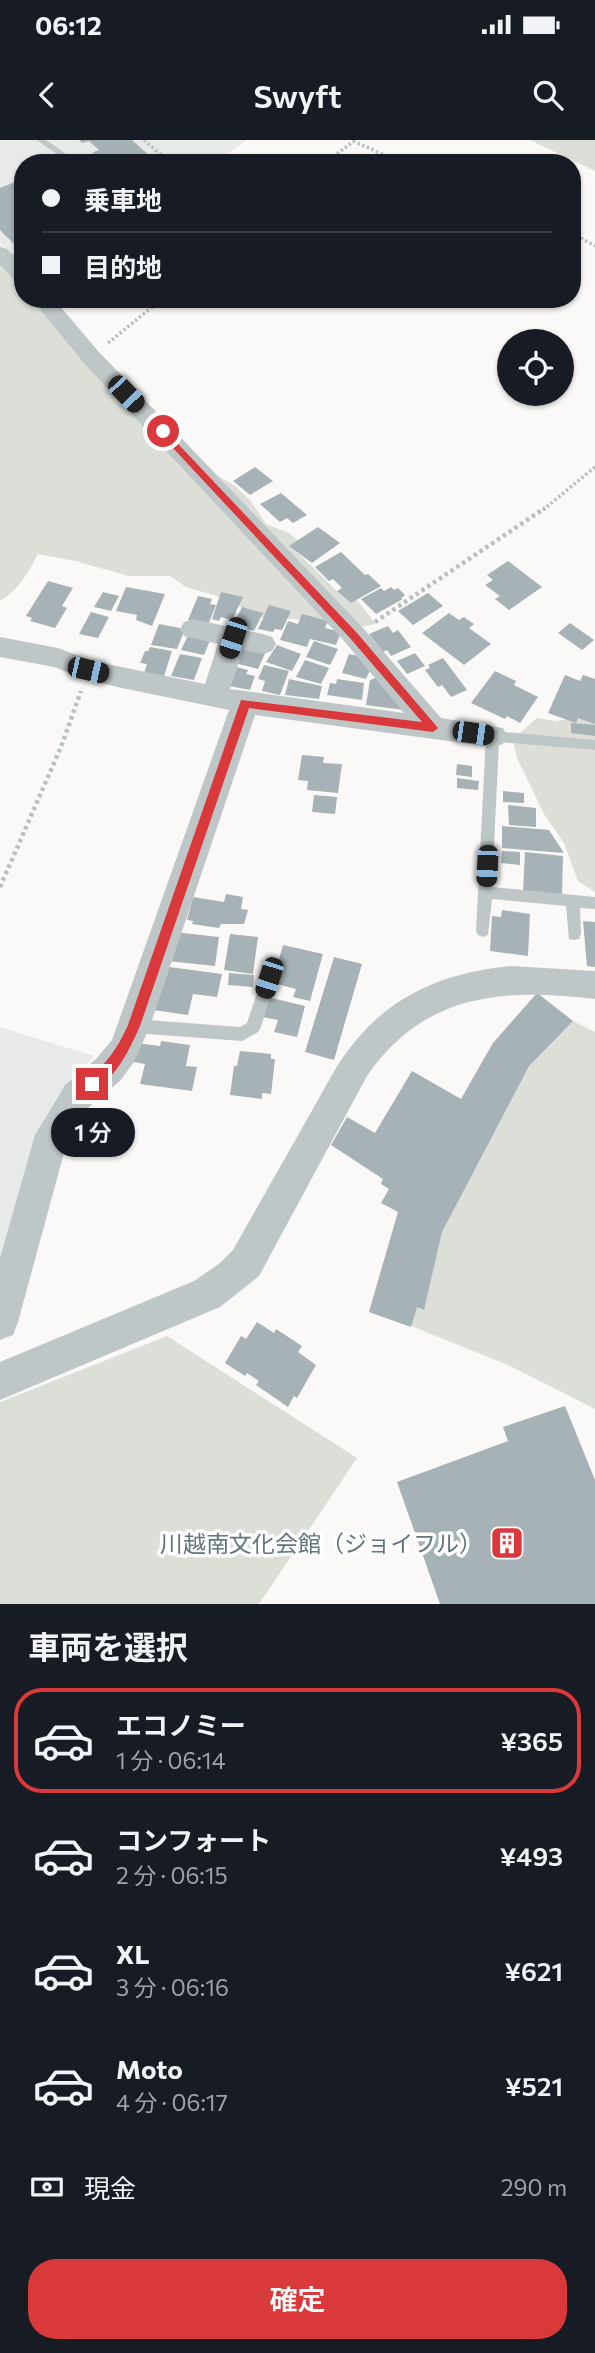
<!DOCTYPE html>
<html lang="ja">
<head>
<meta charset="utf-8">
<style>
	body { margin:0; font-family:Commissioner,"Noto Sans JP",sans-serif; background:#242831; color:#f1f3f6; height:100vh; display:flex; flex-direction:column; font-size:26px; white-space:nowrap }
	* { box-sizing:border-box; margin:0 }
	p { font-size:23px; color:#9ea1a6 }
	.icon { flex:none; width:38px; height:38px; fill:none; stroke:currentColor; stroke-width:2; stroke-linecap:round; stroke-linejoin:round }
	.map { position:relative; height:1464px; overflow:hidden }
	.panel { display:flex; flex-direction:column; background:#171b24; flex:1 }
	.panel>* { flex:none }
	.banner { position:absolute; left:14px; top:14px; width:567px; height:154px; border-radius:28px; box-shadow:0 2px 5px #0004; display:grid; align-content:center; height:154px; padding:0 28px; background:#171b24 }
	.fabs { position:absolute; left:497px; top:189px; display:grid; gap:14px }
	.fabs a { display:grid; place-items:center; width:77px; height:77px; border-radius:50%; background:#171b24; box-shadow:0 2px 5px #0004; font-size:35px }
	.end { position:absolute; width:32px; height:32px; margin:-16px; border:9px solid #d9393b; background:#fff; box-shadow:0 0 0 4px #fff }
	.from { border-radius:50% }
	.bubble { position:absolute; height:49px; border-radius:24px; background:#171b24; box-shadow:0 2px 5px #0004; font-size:23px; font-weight:600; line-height:49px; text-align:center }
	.car { position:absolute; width:21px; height:42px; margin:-21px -10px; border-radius:9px; box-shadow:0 0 5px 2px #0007; background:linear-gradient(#222 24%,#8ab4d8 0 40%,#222 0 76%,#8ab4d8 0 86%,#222 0) }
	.banner b { display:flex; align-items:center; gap:24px; height:66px; font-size:26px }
	.banner b+b { border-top:2px solid #363941 }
	.banner i { width:18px; height:18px; background:#f1f3f6 }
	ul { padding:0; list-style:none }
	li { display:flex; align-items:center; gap:21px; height:105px; margin:0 14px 10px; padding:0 14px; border:4px solid transparent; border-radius:28px }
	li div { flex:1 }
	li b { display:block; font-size:26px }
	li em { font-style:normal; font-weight:600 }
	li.selected { border-color:#d9393b }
	li>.icon { width:63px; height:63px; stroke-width:1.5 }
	h2 { padding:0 28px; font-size:32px; line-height:84px }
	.pay { display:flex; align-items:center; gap:18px; height:77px; padding:0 28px; font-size:26px }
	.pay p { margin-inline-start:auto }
	.cta { display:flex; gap:14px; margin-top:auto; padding:14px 28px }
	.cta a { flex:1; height:80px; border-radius:28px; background:#d9393b; color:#fff; font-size:28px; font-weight:600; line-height:80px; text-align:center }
	.status { display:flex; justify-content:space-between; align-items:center; height:49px; padding:0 35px; background:#171b24; direction:ltr }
	.status svg { height:19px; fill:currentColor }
	header { display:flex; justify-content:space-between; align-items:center; height:91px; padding:0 28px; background:#171b24; font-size:32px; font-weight:600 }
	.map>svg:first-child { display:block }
	.built { fill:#e8e9e9 }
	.green { fill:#dbdfd7 }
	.building { fill:#a6b2b5 }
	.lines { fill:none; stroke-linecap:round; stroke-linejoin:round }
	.path-far1 { stroke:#babfc0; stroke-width:3.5; stroke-dasharray:2.5 2.5; stroke-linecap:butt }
	.path { stroke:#babfc0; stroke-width:4.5; stroke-dasharray:3.5 3.5; stroke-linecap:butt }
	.lane { fill:#bfc6c7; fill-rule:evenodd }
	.street { fill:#bfc6c7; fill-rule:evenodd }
	.route { fill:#d9393b }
	.labels { text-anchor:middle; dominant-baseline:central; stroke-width:7; stroke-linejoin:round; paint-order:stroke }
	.near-poi-label { font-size:23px; fill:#62767b; stroke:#fff; text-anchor:end }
</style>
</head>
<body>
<div class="status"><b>06:12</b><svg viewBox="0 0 49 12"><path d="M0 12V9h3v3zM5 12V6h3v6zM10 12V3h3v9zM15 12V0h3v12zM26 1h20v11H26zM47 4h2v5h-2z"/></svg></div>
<header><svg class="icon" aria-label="back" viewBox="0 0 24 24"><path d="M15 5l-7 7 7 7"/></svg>Swyft<svg class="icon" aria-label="search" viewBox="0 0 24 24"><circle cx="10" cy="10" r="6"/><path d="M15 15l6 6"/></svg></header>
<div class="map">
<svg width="595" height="1464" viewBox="0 0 595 1464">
	<rect width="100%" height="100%" fill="#faf9f8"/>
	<path class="built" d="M0,0H247L214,23H23V127L0,104Z
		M0,887L94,916L60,953L46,976L0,1131Z"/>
	<path class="green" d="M530,0H595V31Z
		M0,105L23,137V159H39L202,327L234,345L250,360L266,384L289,393L299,401L294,409L338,452L354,456L376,484L339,491L324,481L260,477L223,458L186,447L170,436H129L75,421L38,414C28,433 19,450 0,461Z
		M595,574V752L578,741L564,703L544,674L517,618L514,605L521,592L537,578L556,581Z
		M537,853L573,881L595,892V1269L508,1225L416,1188L369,1172L398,1072L493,903Z
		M167,1196L357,1318L259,1464H0V1262Z"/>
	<path class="building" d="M79,0H132L158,23H118L115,20L103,23L92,13L99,10L89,1L82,3Z
		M23,39V113L0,90V48Z
		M255,327L273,341L250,355L233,341Z
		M281,353L307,375L293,383L287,378L280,382L260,364Z
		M318,387L340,403L312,423L289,406Z
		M341,412L365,435L368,434L381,446L351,463L337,451L342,448L333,439L329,441L315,427Z
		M508,421L542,447L509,470L495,459L500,456L485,445L493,440L487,435Z
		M48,441L73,448L62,466L67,468L55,488L30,481L32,478L26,476Z
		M126,447L165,454L152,486L136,480L137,475L116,471Z
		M391,447L394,450L398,448L405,455L401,458L403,459L376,474L361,459L381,448L384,451Z
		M103,452L119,456L111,471L94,467Z
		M221,452L243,457L232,480L221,477L219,481L212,479Z
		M428,453L443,466L413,485L398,471Z
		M198,456L212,459L210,464L216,465L208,485L188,480Z
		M269,465L291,471L282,490L275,489L273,492L258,489Z
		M242,467L263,473L254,491L233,485Z
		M91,472L109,477L98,498L79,494Z
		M449,473L459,480L464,477L474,484L469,488L491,504L464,525L422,493Z
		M302,474L328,481L325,488L341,492L336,505L310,499L307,507L280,500L288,481L298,484Z
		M570,483L594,500L582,510L558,493Z
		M159,484L185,489L177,509L151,505Z
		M388,486L393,493L398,490L411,507L391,516L387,510L383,512L369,494Z
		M189,493L211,498L204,515L181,510Z
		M314,501L338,509L330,525L306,517Z
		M240,504L266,511L258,529L231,522Z
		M277,505L301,514L292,531L266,522Z
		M150,507L172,511L164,536L144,533L147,524L140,523L145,511H148Z
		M415,513L425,526L407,534L397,521Z
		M180,514L202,518L194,540L171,536Z
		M349,514L367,518L372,526L366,539L342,533Z
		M443,518L467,550L451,557L442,545L438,547L425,530L430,528L428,525Z
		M305,520L329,528L321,544L296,537Z
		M264,525L289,531L280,555L262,551L265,541L258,539Z
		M232,526L248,530L246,534L255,536L250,550L224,545Z
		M495,531L516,541L514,545L538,557L520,583L507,576L505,579L471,563Z
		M565,535L580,541L583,535L595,539V584L578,578L576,583L548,573Z
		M381,536L404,570L366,565L370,540Z
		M289,539L322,546L319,559L285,555Z
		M337,539L364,543L362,560L327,555L330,543L336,544Z
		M571,583L595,585V596L571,593Z
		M302,615L324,617L323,623L342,624L338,653L307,650L308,641L298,640Z
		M457,624L472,626V637L456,635Z
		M457,638L479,641L478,650L457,648Z
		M503,651L524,653V663L503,662Z
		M314,655L337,657L335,674L312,672Z
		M508,665L536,668V687L509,685Z
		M502,686L549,690L564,713L502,708Z
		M502,711L520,712V725L501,723Z
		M525,712L563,716L562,755L523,751Z
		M226,754L243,757L241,769L248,770L244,784H221L219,788L192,784L193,781L187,780L193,757L224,762Z
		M502,770L530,774L528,816L490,811L492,776L501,777Z
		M583,781L595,782V827L587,826Z
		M174,792L219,797L215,826L168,821Z
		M230,794L258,797L253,834L224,830Z
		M283,805L323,814L310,861L293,857L296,849L277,844L279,838L274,837Z
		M334,817L362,824L334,920L305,912Z
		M162,826L222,834L217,857L193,854L188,875L153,870Z
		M229,833L254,835L253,847L228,845Z
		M537,853L573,881L529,926L442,1092L424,1170L417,1167L411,1187L369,1172L398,1072L381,1063L389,1049L381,1044L383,1039L331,1005L347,977L375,993L412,931L461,959L493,903Z
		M268,857L305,866L297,897L274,892L278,880L262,877Z
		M161,901L190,905L186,926L197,927L192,951L140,944L145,924L133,922L137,903L160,906Z
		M240,911L271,914V919H275L271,954L262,953V959L230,955L234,926H237Z
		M257,1182L274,1193L276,1189L302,1206L298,1212L316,1225L297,1258L294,1256L288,1267L256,1245L259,1241L247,1233L245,1236L225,1223L241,1196L246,1199Z
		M565,1266L595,1340V1464H440L397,1342L508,1301L503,1287Z"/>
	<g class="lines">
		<path class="path-far1" d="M144,0L170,23
			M353,1L402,23
			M325,23L354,1
			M572,93L595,106
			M108,203L162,159
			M543,370L595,327"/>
		<path class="path" d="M375,482L545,368
			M0,747L61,607L81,551"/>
		<path class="lane" d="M37,0H46L79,23H69Z
			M493,591L595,600V610L499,602L492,747L595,757V769L580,768L581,794L579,799L574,800L569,799L566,766L492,759L488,795L483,797L478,795L476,791L486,596Z
			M269,831L274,833L276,838L261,887L258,892L242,901L134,893L129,891L126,886L129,881L134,879L240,887L247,883L262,838L264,833Z"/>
		<path class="street" d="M0,107L7,109L23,125V143L16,141L0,125Z
			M32,159H54L98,211L363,488L441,578L503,588L507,596L503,604L493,607L255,575L150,886L134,922L120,941L89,967L67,1002L18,1182L13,1195L0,1200V1118L35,995L65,945L96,919L112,900L229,570L122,548L88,540L54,527L0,517V497L58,508L92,521L205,544L218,504L184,496L180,489L184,482L193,479L263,494L272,497L276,504L272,511L263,514L243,510L230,549L404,573L345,502L82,221Z
			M511,826L595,831V859C503,848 424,853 367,936L259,1136L220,1167L0,1260V1222L194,1141L220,1123L233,1110L336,928C378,861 434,834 511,826Z"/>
	</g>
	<path class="route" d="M163,288L357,493L438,588L433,592L249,568L140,886C129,910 117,938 92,950L87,948V940C107,924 118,907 128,885L241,560L422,582L350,498L159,293L158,291Z"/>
	<defs>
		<symbol id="building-square" viewBox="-11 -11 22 22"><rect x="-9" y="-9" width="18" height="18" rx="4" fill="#d9393b" stroke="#fff"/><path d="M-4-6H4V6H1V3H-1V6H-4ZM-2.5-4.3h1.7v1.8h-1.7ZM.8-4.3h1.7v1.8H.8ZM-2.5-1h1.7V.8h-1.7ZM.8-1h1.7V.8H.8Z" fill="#fff"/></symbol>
	</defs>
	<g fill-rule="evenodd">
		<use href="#building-square" x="488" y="1384" width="38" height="38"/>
	</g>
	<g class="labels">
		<g class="near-poi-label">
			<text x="482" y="1403">川越南文化会館（ジョイフル）</text>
		</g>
	</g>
</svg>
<div class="fabs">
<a><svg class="icon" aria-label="locate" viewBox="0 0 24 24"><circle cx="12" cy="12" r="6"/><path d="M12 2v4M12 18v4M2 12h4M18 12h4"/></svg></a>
</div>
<i class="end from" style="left:163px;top:291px"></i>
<i class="end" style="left:92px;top:944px"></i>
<div class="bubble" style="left:51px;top:968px;width:84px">1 分</div>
<i class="car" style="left:126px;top:254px;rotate:136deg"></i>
<i class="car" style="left:233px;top:498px;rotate:198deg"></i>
<i class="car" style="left:88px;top:530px;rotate:103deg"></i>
<i class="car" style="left:473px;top:593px;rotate:98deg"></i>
<i class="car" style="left:487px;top:726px;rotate:183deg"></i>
<i class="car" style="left:269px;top:838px;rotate:198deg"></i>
<div class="banner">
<b><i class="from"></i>乗車地</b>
<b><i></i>目的地</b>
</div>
</div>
<section class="panel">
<h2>車両を選択</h2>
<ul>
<li class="selected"><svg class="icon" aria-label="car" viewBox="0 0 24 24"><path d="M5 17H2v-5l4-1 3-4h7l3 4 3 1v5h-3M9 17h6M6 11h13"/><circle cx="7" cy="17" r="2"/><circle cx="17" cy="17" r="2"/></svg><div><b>エコノミー</b><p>1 分 · 06:14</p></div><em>¥365</em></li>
<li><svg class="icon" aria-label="car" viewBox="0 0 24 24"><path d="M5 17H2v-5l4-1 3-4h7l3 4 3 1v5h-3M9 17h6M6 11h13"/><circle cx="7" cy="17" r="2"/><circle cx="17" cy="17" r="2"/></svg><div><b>コンフォート</b><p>2 分 · 06:15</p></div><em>¥493</em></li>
<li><svg class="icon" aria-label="car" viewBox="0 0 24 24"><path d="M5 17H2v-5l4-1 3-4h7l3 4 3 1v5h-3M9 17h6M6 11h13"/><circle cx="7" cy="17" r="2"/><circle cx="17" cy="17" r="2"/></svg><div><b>XL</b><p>3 分 · 06:16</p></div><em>¥621</em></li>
<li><svg class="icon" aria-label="car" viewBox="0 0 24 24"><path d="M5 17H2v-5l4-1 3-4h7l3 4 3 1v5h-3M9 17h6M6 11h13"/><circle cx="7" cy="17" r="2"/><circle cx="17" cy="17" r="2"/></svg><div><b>Moto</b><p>4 分 · 06:17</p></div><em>¥521</em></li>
</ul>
<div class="pay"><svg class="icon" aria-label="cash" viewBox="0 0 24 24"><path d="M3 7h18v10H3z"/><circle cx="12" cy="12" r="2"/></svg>現金<p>290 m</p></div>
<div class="cta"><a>確定</a></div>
</section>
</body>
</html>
